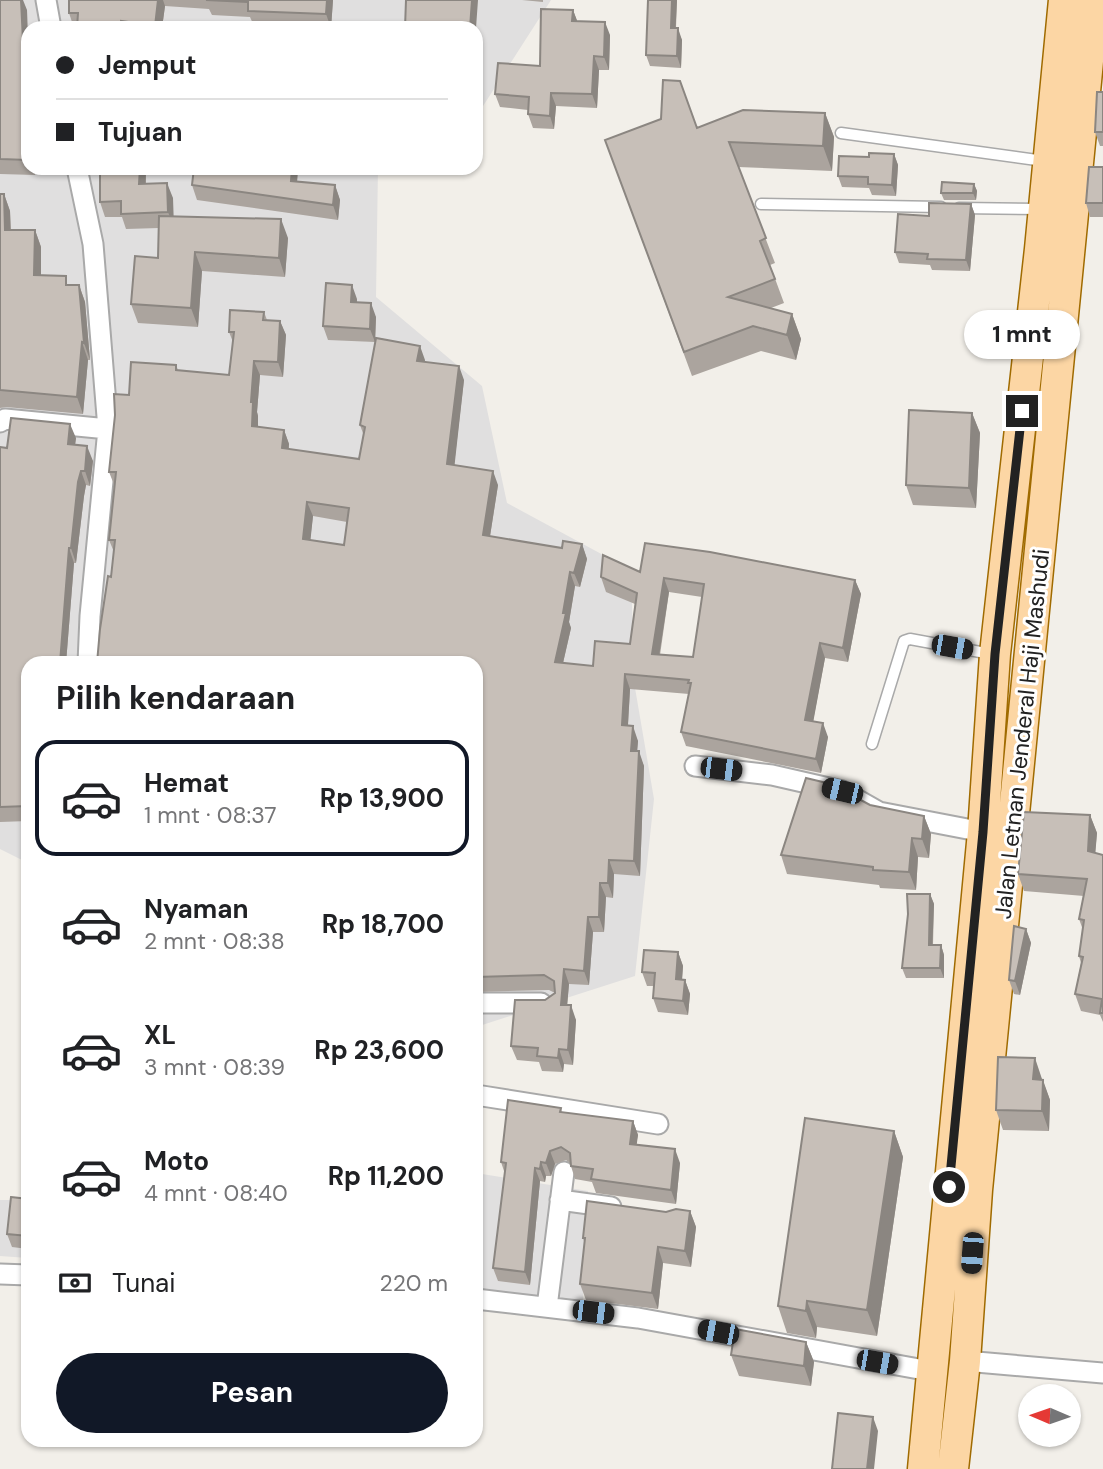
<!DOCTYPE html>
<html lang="id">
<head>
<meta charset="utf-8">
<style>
	body { margin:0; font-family:"DM Sans",sans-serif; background:#f2f2f2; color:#202124; height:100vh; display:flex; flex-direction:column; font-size:26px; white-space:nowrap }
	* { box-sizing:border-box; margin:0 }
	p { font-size:23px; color:#757577 }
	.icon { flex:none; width:38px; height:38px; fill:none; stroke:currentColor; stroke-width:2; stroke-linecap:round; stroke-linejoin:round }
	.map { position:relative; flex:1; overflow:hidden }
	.details { position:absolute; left:21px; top:656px; width:462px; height:791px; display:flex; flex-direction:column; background:#fff; border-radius:21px; box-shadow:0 2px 5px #0004 }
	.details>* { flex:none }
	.top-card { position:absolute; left:21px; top:21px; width:462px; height:154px; border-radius:21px; box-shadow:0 2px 5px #0004; display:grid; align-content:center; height:154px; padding:0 35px; background:#fff }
	.needle { width:46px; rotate:272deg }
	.buttons { position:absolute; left:1018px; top:1384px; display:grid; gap:14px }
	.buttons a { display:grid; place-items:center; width:63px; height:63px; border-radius:50%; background:#fff; box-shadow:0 2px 5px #0004; font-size:35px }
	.end { position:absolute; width:32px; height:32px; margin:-16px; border:9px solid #222; background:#fff; box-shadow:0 0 0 4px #fff }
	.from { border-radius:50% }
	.bubble { position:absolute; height:49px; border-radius:24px; background:#fff; box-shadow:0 2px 5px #0004; font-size:23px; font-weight:700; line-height:49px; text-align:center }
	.car { position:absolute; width:21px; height:42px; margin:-21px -10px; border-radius:9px; box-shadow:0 0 5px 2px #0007; background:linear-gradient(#222 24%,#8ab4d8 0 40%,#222 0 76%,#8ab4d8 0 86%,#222 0) }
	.top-card b { display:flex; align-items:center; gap:24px; height:66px; font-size:26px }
	.top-card b+b { border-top:2px solid #e0e0e0 }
	.top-card i { width:18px; height:18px; background:#202124 }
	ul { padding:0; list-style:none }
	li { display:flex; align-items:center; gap:21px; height:116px; margin:0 14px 10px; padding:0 21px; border:4px solid transparent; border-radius:21px }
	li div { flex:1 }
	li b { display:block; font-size:26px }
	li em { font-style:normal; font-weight:700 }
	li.current { border-color:#111827 }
	li>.icon { width:63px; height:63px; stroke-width:1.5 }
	h2 { padding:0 35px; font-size:32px; line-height:84px }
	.pay { display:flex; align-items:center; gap:18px; height:77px; padding:0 35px; font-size:26px }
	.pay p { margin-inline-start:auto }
	.cta { display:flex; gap:14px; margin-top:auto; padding:14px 35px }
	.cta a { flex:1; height:80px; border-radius:42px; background:#111827; color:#fff; font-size:28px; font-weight:700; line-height:80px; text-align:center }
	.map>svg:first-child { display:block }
	.residential { fill:#e0dfdf }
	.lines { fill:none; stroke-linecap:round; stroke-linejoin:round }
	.service-casing { stroke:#a9a9a9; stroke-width:13 }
	.minor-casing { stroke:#a9a9a9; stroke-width:23 }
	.primary-casing { stroke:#a06b00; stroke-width:33 }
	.service { stroke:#fff; stroke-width:10 }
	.minor { stroke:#fff; stroke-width:19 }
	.primary { stroke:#fcd6a4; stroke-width:30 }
	.wall { fill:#aba49e; fill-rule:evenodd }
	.shaded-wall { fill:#8b8681 }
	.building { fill:#c7bfb8; stroke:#8b8681; stroke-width:2; fill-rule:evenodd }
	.route { stroke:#222; stroke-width:9 }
	.labels { text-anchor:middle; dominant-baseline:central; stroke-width:6; stroke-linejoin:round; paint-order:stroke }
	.street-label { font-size:23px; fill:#222; stroke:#fff }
</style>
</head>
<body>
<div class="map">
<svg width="1103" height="1469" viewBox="0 0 1103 1469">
	<rect width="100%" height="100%" fill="#f2efe9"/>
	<path class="residential" d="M0,0H551L476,117V28H28V168H378L376,297L482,386L507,503L631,570L634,682L654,799L635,976L476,1027V663H28V863L0,849Z
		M476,1173L588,1191L583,1300L476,1292Z
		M0,1200H28V1258L0,1256Z"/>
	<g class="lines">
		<defs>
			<path id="service" d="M841,133L1044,161
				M761,204L941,207
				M959,208L1042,209
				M872,744L904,641L910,639L991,654"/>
			<path id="minor" d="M46,0L51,28
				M77,168L93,244L108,429L90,616L88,663
				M0,422L5,419L108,429
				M695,766L772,775L842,791L879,812L983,832
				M476,1003H541
				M476,1095L658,1124
				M560,1200L611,1207
				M0,1274L28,1275
				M476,1299L638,1318L930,1371
				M547,1307L564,1172
				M965,1361L1103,1373"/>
			<path id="primary" d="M923,1469L983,832L995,654L1040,249L1064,0
				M953,1469L965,1361L977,1190L1094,0"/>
		</defs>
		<use href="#service" class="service-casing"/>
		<use href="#minor" class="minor-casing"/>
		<use href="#primary" class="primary-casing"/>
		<use href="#service" class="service"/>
		<use href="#minor" class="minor"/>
		<use href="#primary" class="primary"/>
	</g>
	<path class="wall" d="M0,0L27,10L28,41V168H35V175L0,174Z
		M69,0H333L331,28L254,26L250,17L212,15L209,9L165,6L162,28H74L69,13Z
		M522,0H543V2Z
		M677,0L676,28L682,40L681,68L650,66L646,55Z
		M573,10L577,21L610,35L609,70H599L597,108L556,106L554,129L533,128L528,114V110L500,107L495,94L540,66Z
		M1103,92V146H1100L1095,132Z
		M825,113L834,137L832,171L738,167L775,263L770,265L784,303L771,308L792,314L801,339L796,360L761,351L692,376L605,140L661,119L697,128Z
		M894,154L898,165L896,196L872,195L869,188L842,187L838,176L869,157Z
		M1103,167V217H1090L1086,203Z
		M100,168H146V184L173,198V216L288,238L285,277L202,271L198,327L138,323L131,304L158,258L159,228L126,229L122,217H105L100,202Z
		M194,168H298L297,182L335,185L340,200L338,220L197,200L192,185Z
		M974,184L977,191L976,200H944L941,193Z
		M0,194H4L10,211L11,230H35L41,247V275L69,285H79L85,302L90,360H88L83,414L6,407L0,408Z
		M971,204L975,215L970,271L932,270L930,265L899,263L895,252L929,216Z
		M357,299V302L376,317L375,342L328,340L323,326Z
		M264,312L267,320L280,321L286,335L283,377L260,375L257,412L258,416V427L284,430L289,444V449L359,459L364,436L360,425L425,360V362L464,380L454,465L498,485L490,536L562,548L582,544L587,559L580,587L575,586L569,622L571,628L563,663L593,666L630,644L635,604L606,592L601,577L640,572L855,580L861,594L848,662L825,658L813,721L828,737L821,773L686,746L681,732L689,694L630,689L628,726L638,741L637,751L644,766L640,876L614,874L613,898L606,897L604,932H593L589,985L569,984L567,1005L576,1020L573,1065L564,1064L563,1072L542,1071L539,1062L517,1060L511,1046L545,1000L555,993L549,990L476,992V663L111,577L114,552L109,540L115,487L109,472L129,395L176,365L178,370L229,375L233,342L229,332ZM313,516L347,522L344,545L310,540ZM669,592L702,597L693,657L660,655Z
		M972,413L980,433L976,508L913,505L906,485Z
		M76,438L75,445L93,461L90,486L86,485L84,496L76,563H74L66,663H28V821L0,822V447L7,448Z
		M870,805L924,816L931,834L929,858L918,857L916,890L880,888L879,885L787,874L781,855Z
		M1090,815L1097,833L1095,853L1103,855V1022L1100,1015L1081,1011L1075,994L1081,963L1079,956L1083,930L1079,919L1084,896L1024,891L1018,874Z
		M930,894L934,904L933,945H941L944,955V978H906L902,968Z
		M1026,929L1031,943L1020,995L1014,994L1009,980Z
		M678,952L683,966L682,980H685L690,994L688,1015L658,1012L653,998L654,986H647L642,972Z
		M1042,1079L1050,1100L1049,1131L1003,1130L996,1110Z
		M561,1108L562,1113L633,1121L638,1135L636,1144L680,1163L676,1204L596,1193L592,1182L575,1179L570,1163L566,1160L555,1164L551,1176H546L545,1182L540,1181L530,1285L498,1281L493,1268L505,1174L501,1162Z
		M894,1131L903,1157L877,1336L817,1327L816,1338L787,1333L778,1306Z
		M28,1199V1249L12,1247L7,1234Z
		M690,1211L696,1227L691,1267L663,1263L658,1309L586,1300L580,1284L585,1244L583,1238L666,1212Z
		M806,1342L814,1362L811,1386L739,1376L731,1355Z"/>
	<path class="shaded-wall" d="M21,0H23L27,10L28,56L23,41Z
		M158,0H163L165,6L162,28H156L155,26Z
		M327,0H333L331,28L326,14Z
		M472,0H478L476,28H470Z
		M672,0H677L675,39L671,28Z
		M573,10L578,23L572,21Z
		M605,22L610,35L609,70L604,57Z
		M678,28L682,40L681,68L677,56Z
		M594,56L599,70L597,108L592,94Z
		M551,93L556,106L554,129L550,116Z
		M825,113L834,137L832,171L823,146Z
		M894,154L898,165L896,196L892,185Z
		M140,168H146L145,199L139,184Z
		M292,168H298L296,196L291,181Z
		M167,183L173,198L174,227L168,212Z
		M974,184L977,191L976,200L973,193Z
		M335,185L340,200L338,220L333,205Z
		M4,194L10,211L11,247L5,230Z
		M971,204L975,215L970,271L966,260Z
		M281,219L288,238L285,277L279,258Z
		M35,230L41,247V292L34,275Z
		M195,252L202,271L198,327L191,308Z
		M79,285L85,302L90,360L84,343Z
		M352,285L357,299L356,315L351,302Z
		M371,303L376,317L375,342L370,329Z
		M792,314L801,339L796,360L787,335Z
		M280,321L286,335L283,377L278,362Z
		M82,342L88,360L83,414L77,397Z
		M420,346L425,360L423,376L417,361Z
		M254,361L260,375L257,412L258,416V441L252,426L251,402Z
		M459,366L464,380L453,479L447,464Z
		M972,413L980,433L976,508L969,488Z
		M70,424L76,438L73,459L68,444Z
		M284,430L289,444L287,462L282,448Z
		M87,446L93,461L90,486L85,471Z
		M81,471L86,485L84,496L76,563L71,548L78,482Z
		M493,471L498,485L488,549L483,535Z
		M307,502L313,516L309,554L303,539Z
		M582,544L587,559L580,587L574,573Z
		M69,548L74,563L66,663H60Z
		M570,572L575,586L569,622L571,628L560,676L555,662Z
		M664,578L669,592L657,669L652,654Z
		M855,580L861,594L848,662L843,648Z
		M820,643L825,658L811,734L805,720Z
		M625,674L630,689L627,740L622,725Z
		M823,723L828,737L821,773L816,759Z
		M633,726L638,741L636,765L631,751Z
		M639,751L644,766L640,876L634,861Z
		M1090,815L1097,833L1094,869L1088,851Z
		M924,816L931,834L929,858L922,839Z
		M912,838L918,857L916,890L909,872Z
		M609,860L614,874L613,898L608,883Z
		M600,883L606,897L604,932L599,917Z
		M930,894L934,904L932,955L929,945Z
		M588,917L593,932L589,985L584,971Z
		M1026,929L1031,943L1020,995L1015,981Z
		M941,945L944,955V978L940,968Z
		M678,952L683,966L681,993L676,979Z
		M564,969L569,984L566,1019L561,1005Z
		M685,980L690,994L688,1015L683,1001Z
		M571,1005L576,1020L573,1065L568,1050Z
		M559,1049L564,1064L563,1072L558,1058Z
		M1035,1058L1042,1079L1041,1099L1033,1079Z
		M1043,1080L1050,1100L1049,1131L1042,1111Z
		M633,1121L638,1135L635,1157L630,1144Z
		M894,1131L903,1157L877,1336L867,1310Z
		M675,1149L680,1163L676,1204L671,1190Z
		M550,1151L555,1164L551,1176L546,1163Z
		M541,1162L546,1176L545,1182L540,1169Z
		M535,1168L540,1181L530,1285L525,1272Z
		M690,1211L696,1227L691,1267L685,1251Z
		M658,1247L663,1263L658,1309L652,1293Z
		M807,1301L817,1327L816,1338L806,1311Z
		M806,1342L814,1362L811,1386L804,1366Z
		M873,1417L878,1431L874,1469H867Z"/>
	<path class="building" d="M0,0H21L23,41H28V160L0,159Z
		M69,0H158L155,26L121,21L120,28H77L78,13H69Z
		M206,0H327L326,14L248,11V2Z
		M406,0H472L470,28H405Z
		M648,0H672L671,28H678L677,56L646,55Z
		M541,9L573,10L572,21L605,22L604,57L594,56L592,94L551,93L550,116L528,114L529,97L495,94L498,63L540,66Z
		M663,80L680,81L697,128L743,110L825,113L823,146L729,142L766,238L760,241L775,279L728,297L792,314L787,335L753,326L684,352L605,140L661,119Z
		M1097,92H1103V132H1095Z
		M869,153L894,154L892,185L868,184V177L838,176L839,156L869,157Z
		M1089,167H1103V203H1086Z
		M100,168H140L139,184L167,183L168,212L121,214V201L100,202Z
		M194,168H292L291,181L335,185L333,205L192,185Z
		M942,182L974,184L973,193H941Z
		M0,194H4L5,230H35L34,275L66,276V285H79L84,343L82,342L77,397L0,390Z
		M929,203L971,204L966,260L927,259L928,254L895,252L898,214L929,216Z
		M159,216L281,219L279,258L195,252L191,308L131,304L135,256L158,258Z
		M326,283L352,285L351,302L371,303L370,329L323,326Z
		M230,310L264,312L263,320L280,321L278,362L254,361L251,402H253L252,426L284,430L282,448L359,459L365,427L360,425L376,338L420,346L417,361L459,366L447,464L493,471L483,535L562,548L563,541L582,544L574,573L570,572L563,613H566L555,662L593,666L595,641L630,644L637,593L601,577L603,555L640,572L645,543L710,552L855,580L843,648L820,643L805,720L823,723L816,759L681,732L691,683H688L689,680L625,674L622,725L633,726L631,751H639L634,861L609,860L608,883H600L599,917H588L584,971L564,969L561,1005H571L568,1050L559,1049L558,1058L537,1056L538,1048L511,1046L515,1000H545L555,993L554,981L544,975L476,977V663H97L100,629L108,576L111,577L115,540H109L116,472H109L115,415L114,394L129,395L131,362L176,365V370L229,375L234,332H229ZM307,502L349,508L344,545L303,539ZM664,578L704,584L693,657L652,654Z
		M909,410L972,413L969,488L906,485Z
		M11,418L70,424L68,444L87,446L85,471H81L78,482L71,548H69L60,663H28V806L0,807V447L7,448Z
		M806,778L831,784L870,805L924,816L922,839L912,838L909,872L873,870V867L781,855Z
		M1024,812L1090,815L1088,851L1103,855V1013H1100L1102,999L1075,994L1083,957L1079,956L1084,920L1079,919L1087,879L1018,874Z
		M907,894H930L929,945H941L940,968H902L908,914Z
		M1014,926L1026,929L1015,981L1009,980Z
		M644,950L678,952L676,979L685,980L683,1001L653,998L655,973L642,972Z
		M998,1057L1035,1058L1033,1079L1043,1080L1042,1111L996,1110Z
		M508,1100L561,1108L560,1112L633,1121L630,1144L675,1149L671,1190L591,1179L593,1169L571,1166L570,1153L561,1147L550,1151L546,1163L541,1162L540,1169L535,1168L525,1272L493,1268L506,1163L501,1162Z
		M805,1118L894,1131L867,1310L807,1301L806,1311L778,1306Z
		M11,1197L28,1199V1236L7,1234Z
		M587,1201L666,1212L676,1209L690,1211L685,1251L658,1247L652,1293L580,1284L585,1238H583Z
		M735,1329L806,1342L804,1366L731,1355Z
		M838,1413L873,1417L867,1469H832Z"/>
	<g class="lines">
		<path class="route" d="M949,1187L983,832L995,654L1022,411"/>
	</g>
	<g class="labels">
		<g class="street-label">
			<text transform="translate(1022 734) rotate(-84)">Jalan Letnan Jenderal Haji Mashudi</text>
		</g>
	</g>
</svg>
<div class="buttons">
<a><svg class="needle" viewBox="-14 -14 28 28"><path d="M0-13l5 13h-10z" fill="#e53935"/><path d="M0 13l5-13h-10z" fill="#757577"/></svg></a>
</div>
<i class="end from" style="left:949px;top:1187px"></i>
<i class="end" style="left:1022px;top:411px"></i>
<div class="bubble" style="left:964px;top:310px;width:116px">1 mnt</div>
<i class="car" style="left:952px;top:647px;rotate:100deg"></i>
<i class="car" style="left:721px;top:769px;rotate:97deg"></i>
<i class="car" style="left:842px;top:791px;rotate:283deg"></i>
<i class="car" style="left:972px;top:1253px;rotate:184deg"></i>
<i class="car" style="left:593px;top:1312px;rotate:97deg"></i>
<i class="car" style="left:718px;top:1332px;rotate:281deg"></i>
<i class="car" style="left:877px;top:1362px;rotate:100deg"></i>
<div class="top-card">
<b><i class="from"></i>Jemput</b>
<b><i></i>Tujuan</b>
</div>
<section class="details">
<h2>Pilih kendaraan</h2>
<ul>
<li class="current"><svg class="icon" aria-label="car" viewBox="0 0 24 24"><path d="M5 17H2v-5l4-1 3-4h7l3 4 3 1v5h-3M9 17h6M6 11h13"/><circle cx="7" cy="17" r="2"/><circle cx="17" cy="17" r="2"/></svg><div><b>Hemat</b><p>1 mnt · 08:37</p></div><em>Rp 13,900</em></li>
<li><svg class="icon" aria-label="car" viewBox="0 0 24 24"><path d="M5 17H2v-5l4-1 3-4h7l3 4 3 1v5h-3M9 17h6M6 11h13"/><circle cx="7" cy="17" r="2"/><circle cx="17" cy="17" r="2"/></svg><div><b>Nyaman</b><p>2 mnt · 08:38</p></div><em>Rp 18,700</em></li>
<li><svg class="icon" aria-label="car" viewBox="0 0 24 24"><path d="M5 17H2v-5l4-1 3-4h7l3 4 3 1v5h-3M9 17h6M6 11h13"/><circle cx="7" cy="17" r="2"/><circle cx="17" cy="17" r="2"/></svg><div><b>XL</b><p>3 mnt · 08:39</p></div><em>Rp 23,600</em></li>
<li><svg class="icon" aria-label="car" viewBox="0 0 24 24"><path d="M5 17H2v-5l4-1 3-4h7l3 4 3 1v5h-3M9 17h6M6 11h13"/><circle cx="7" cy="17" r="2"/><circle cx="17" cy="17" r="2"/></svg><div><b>Moto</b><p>4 mnt · 08:40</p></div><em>Rp 11,200</em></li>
</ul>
<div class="pay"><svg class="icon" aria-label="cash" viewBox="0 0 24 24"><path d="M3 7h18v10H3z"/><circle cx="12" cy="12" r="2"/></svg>Tunai<p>220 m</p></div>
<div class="cta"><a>Pesan</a></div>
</section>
</div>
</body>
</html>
